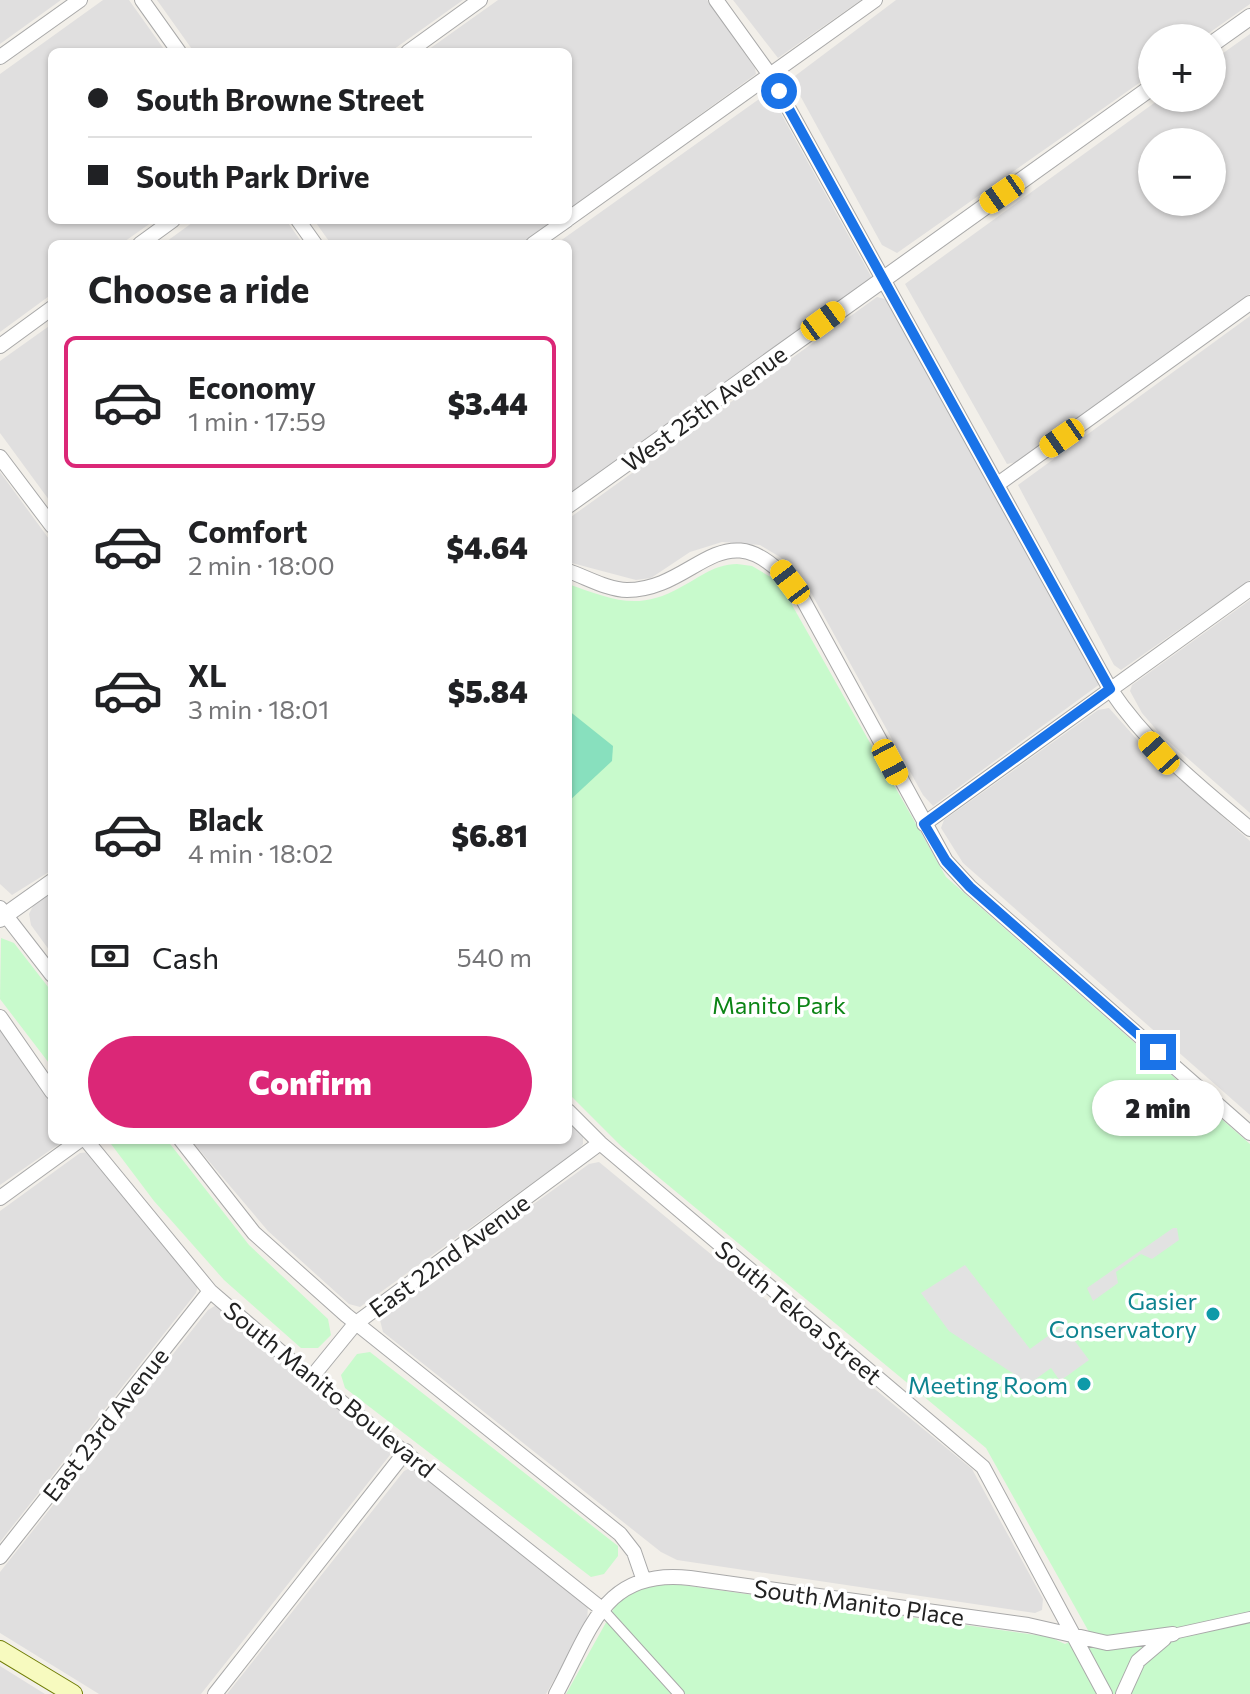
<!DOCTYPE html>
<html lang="en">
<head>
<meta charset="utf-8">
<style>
	body { margin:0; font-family:Commissioner,sans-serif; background:#f2f2f2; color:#202124; height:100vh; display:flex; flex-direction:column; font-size:30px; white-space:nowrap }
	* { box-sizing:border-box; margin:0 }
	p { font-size:26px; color:#757577 }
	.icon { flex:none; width:44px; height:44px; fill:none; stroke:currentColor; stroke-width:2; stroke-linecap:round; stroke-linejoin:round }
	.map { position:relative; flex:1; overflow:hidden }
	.panel { position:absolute; left:48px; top:240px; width:524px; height:904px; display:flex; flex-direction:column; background:#fff; border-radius:12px; box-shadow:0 2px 6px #0004 }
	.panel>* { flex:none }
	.banner { position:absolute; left:48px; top:48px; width:524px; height:176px; border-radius:12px; box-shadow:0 2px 6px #0004; display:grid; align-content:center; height:176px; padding:0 40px; background:#fff }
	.buttons { position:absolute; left:1138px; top:24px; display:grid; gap:16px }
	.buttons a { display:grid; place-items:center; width:88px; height:88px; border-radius:50%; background:#fff; box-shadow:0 2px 6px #0004; font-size:40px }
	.end { position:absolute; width:36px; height:36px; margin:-18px; border:10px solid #1a73e8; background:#fff; box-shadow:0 0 0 4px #fff }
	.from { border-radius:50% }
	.bubble { position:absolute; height:56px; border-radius:28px; background:#fff; box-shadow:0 2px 6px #0004; font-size:26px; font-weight:800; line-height:56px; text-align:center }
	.car { position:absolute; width:24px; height:48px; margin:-24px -12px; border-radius:10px; box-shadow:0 0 6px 2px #0007; background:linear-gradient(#f5c518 24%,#345 0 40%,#f5c518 0 76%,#345 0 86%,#f5c518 0) }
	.banner b { display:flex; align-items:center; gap:28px; height:76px; font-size:30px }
	.banner b+b { border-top:2px solid #e0e0e0 }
	.banner i { width:20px; height:20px; background:#202124 }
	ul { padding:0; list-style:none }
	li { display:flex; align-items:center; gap:24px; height:132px; margin:0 16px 12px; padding:0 24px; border:4px solid transparent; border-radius:12px }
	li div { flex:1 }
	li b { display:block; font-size:30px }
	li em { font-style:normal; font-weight:800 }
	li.current { border-color:#db2777 }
	li>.icon { width:72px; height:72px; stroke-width:1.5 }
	h2 { padding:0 40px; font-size:36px; line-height:96px }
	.pay { display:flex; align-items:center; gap:20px; height:88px; padding:0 40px; font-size:30px }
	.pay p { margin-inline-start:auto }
	.action { display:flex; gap:16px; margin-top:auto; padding:16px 40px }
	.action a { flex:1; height:92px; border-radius:48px; background:#db2777; color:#fff; font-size:32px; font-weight:800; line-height:92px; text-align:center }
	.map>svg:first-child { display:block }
	.residential { fill:#e0dfdf; fill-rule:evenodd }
	.park { fill:#c8facc }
	.pitch { fill:#88e0be }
	.parking { fill:#e2e2e2 }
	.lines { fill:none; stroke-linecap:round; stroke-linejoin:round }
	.pedestrian-casing { stroke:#a9a9a9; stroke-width:12 }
	.minor-casing { stroke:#a9a9a9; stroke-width:16 }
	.tertiary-casing { stroke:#a9a9a9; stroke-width:18 }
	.secondary-casing { stroke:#707d05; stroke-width:20 }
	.pedestrian { stroke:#fff; stroke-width:10 }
	.minor { stroke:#fff; stroke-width:14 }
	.tertiary { stroke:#fff; stroke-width:16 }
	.secondary { stroke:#f7fabf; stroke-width:18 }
	.route { stroke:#1a73e8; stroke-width:10 }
	.culture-dot { fill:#0f9aa8; stroke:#fff; stroke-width:3 }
	.labels { text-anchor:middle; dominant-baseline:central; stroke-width:7; stroke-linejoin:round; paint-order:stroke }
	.street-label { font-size:24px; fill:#222; stroke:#fff }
	.park-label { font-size:24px; fill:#0c8416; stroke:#fff }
	.culture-label { font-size:24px; fill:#0d838f; stroke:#fff; text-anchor:end }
</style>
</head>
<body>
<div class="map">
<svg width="1250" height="1694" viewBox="0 0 1250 1694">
	<rect width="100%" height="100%" fill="#f2efe9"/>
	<path class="residential" d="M0,0H61L0,44Z
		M103,0H129L166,52H52V220H155L121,244H52V294L0,332V74Z
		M157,0H463L390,52H194Z
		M498,0H707L755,68L756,74L568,210V52H425Z
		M733,0H861L778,58Z
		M896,0H1250V4L1202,38H1152V74L897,253L882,245L791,79Z
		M1250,34V294L1017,462L1007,464L905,284L1161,98H1212V61ZM1152,142H1212V202H1152Z
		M769,92L872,278L568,497V244H556Z
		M196,220H286L303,244H163Z
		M314,220H554L521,244H331Z
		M877,297L889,300L1100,684L933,806L923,795L804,580L780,557L760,545L722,542L690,552L651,578L636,580L568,562V519Z
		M1250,316V580L1121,670L1114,665L1018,485Z
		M52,324V504L0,433V361Z
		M0,472L52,543V870L12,895L0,884Z
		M1250,600V813L1160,734L1142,713L1130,691L1132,685Z
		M1109,708L1142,745L1250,841V1115L963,863L941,828L944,820L1098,710Z
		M52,892V954L31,925L29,914L33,906Z
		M0,1027L52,1099V1140H65L0,1185Z
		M568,1119L583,1136V1144L578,1150L360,1307L349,1304L268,1231L191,1140H568Z
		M90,1152L198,1286L196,1293L0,1542V1211L80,1153Z
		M599,1162L972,1469L1043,1599L1042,1610L1035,1613L677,1560L661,1552L383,1332L380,1320L384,1312L589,1164Z
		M218,1304L392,1450L390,1455L201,1694H99L0,1633V1572L208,1310Z
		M414,1466L588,1606L587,1622L546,1694H227L404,1471Z
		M0,1666L45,1694H0Z"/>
	<path class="park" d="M737,564L752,566L779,582L946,877L1250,1144V1694H566L618,1601L635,1588L668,1583L1050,1637L1065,1644L1089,1632L986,1448L622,1147L568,1093V584C611,599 638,612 681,587C702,576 713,565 737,564Z
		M1,938L14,943L52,992V1067L0,999Z
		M108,1140H167L249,1245L328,1319L331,1335L318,1348H301L224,1280L154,1201Z
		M370,1352L618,1546V1556L604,1574L591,1577L345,1388L341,1375L357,1354Z"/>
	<path class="pitch" d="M568,710L613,746L612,761L568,802Z"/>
	<path class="parking" d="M1173,1228H1177L1179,1240L1152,1259L1141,1254L1116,1272L1118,1283L1093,1301L1087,1288Z
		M965,1265L1030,1349L1063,1325L1089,1360L1060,1381L1051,1368L1029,1384L949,1331L921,1293Z"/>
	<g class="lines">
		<defs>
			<path id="pedestrian" d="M603,1610L679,1694
				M1173,1634L1250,1617"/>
			<path id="minor" d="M142,0L179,52
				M716,0L770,75L1110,689C1148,746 1198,785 1250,829
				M408,52L480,0
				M0,57L80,0
				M568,219L875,0
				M298,220L315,244
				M140,244L173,220
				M533,244L567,220
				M0,346L52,308
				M0,457L52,526
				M998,484L1250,303
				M568,571C586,577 608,590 627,590C700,590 726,497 801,596L946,861L970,887L1250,1133
				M924,824L1250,589
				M0,908L52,975
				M0,1017L52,1092
				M568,1111L600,1143L983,1467L1105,1694
				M86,1140L210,1291L311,1378L603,1610
				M181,1140L254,1233L346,1315L620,1534L634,1552L643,1578
				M0,1198L80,1140
				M311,1378L355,1324L600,1143
				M0,1557L210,1291
				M215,1694L406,1451
				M556,1694C591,1630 603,1568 690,1578L1028,1625L1107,1643L1173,1634
				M1123,1694L1138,1661L1164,1639"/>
			<path id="tertiary" d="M1212,44L1250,17
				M568,505L1152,87
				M0,919L52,882"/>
			<path id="secondary" d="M0,1650L73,1694"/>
		</defs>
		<use href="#pedestrian" class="pedestrian-casing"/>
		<use href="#minor" class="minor-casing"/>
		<use href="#tertiary" class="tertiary-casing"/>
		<use href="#secondary" class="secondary-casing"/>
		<use href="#pedestrian" class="pedestrian"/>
		<use href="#minor" class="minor"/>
		<use href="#tertiary" class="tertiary"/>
		<use href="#secondary" class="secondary"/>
	</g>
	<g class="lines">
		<path class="route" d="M779,91L1110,689L924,824L946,861L970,887L1158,1052"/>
	</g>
	<g class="culture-dot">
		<circle cx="1213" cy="1314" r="8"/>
		<circle cx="1084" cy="1384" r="8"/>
	</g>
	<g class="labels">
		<g class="street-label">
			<text transform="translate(704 408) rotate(-36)">West 25th Avenue</text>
			<text transform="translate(449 1255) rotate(-36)">East 22nd Avenue</text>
			<text transform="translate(799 1312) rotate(40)">South Tekoa Street</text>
			<text transform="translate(330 1389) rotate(39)">South Manito Boulevard</text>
			<text transform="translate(105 1424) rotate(-52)">East 23rd Avenue</text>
			<text transform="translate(859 1602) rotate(8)">South Manito Place</text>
		</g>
		<g class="park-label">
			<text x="779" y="1004">Manito Park</text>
		</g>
		<g class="culture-label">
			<text x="1197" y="1300">Gasier<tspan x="1197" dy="28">Conservatory</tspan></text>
			<text x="1068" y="1384">Meeting Room</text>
		</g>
	</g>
</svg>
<div class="buttons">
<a>+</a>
<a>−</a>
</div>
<i class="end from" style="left:779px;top:91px"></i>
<i class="end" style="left:1158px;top:1052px"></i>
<div class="bubble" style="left:1092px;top:1080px;width:132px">2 min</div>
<i class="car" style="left:1002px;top:194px;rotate:235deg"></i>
<i class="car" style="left:823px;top:321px;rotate:54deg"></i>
<i class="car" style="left:1062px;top:438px;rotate:235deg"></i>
<i class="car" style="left:790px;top:582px;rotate:323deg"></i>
<i class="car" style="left:1159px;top:753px;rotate:318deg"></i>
<i class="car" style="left:890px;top:762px;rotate:152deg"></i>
<div class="banner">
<b><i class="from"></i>South Browne Street</b>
<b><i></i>South Park Drive</b>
</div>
<section class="panel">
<h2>Choose a ride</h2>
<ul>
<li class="current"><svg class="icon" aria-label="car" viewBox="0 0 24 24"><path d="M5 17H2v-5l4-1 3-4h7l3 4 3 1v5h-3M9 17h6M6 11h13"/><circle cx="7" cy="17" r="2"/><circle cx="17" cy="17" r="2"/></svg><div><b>Economy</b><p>1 min · 17:59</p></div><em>$3.44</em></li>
<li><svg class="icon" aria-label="car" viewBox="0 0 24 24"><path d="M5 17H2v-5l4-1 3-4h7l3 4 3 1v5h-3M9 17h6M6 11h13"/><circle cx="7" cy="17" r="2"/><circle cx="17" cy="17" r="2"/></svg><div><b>Comfort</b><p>2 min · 18:00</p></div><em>$4.64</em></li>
<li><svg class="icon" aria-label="car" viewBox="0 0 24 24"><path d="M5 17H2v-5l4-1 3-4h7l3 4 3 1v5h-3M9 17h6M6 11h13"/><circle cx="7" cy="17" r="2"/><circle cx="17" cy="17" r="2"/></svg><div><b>XL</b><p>3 min · 18:01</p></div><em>$5.84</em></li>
<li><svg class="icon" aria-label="car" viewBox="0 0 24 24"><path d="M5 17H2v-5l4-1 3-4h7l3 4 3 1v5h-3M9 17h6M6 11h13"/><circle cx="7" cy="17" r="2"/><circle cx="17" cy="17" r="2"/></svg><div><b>Black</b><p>4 min · 18:02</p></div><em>$6.81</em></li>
</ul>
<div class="pay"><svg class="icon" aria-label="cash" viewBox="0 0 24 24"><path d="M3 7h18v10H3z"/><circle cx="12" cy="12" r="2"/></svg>Cash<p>540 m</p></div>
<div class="action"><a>Confirm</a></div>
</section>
</div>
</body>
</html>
